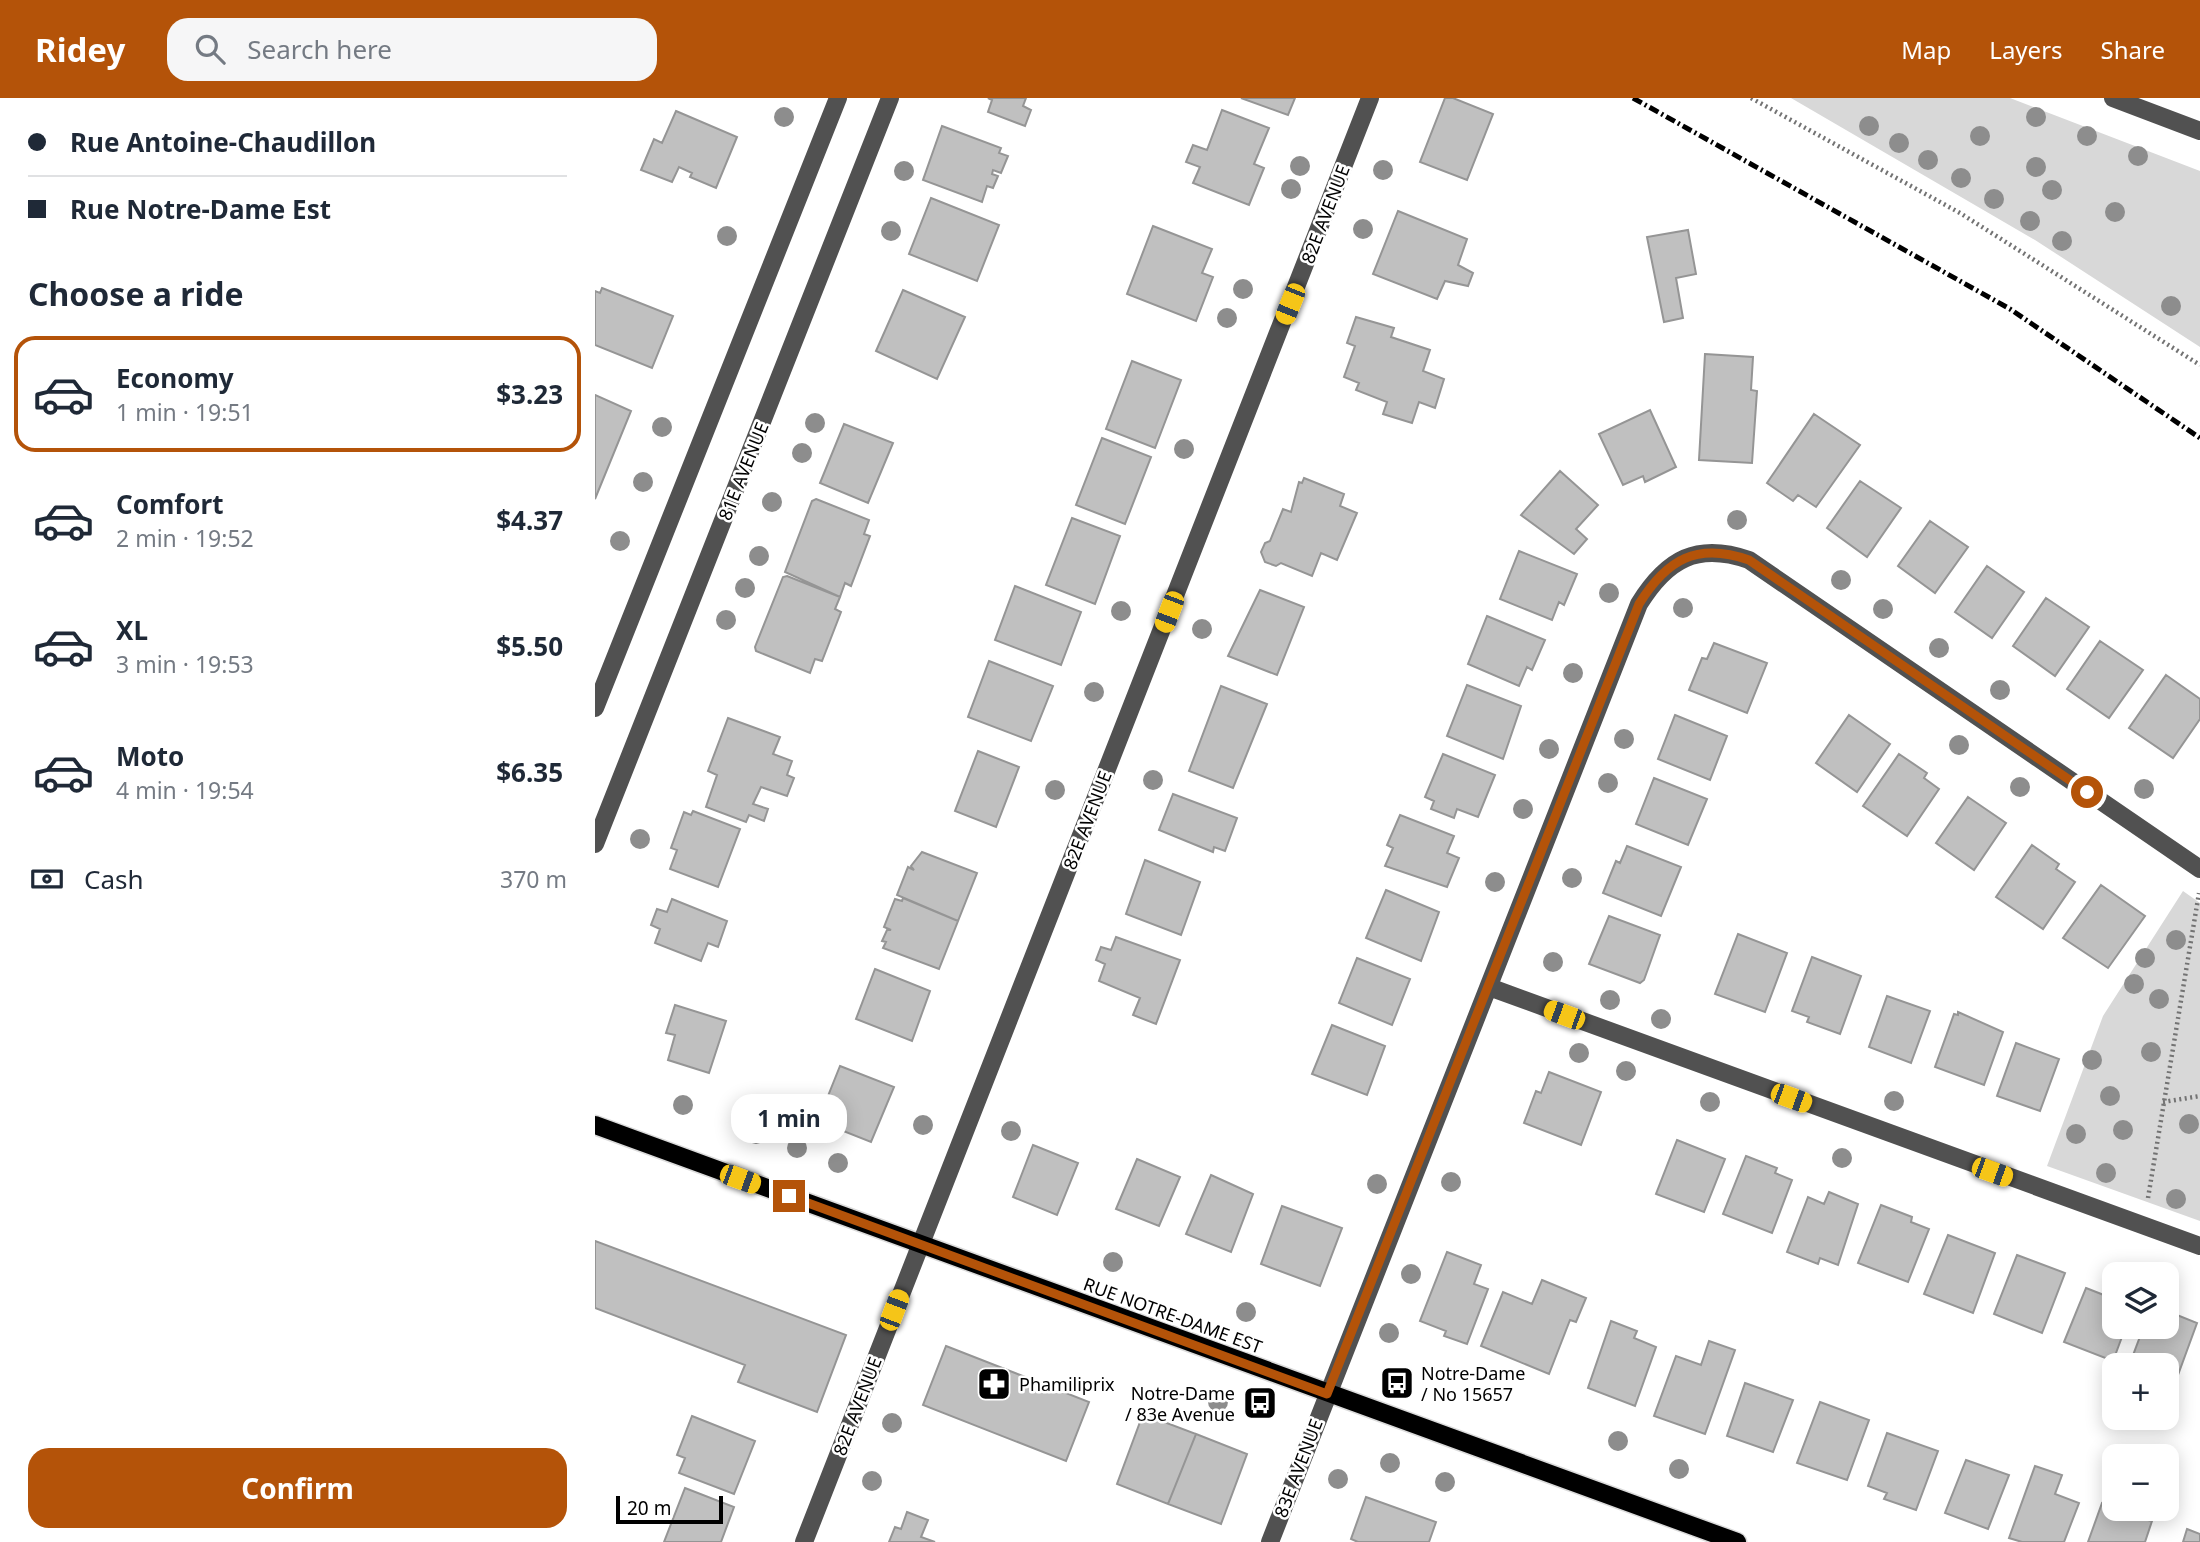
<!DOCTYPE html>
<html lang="en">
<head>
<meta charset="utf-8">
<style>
	body { margin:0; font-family:"Noto Sans",sans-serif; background:#f6f6f7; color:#1f2937; height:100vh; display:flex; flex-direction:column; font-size:26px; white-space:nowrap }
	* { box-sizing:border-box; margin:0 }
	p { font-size:23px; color:#747a83 }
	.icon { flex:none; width:38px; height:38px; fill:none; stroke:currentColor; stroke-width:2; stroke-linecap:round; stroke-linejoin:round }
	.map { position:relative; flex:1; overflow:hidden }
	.drawer { display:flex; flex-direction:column; background:#fff; width:595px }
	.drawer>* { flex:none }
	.hud { display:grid; align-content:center; height:154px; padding:0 28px; background:#fff }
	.buttons { position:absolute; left:1507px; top:1164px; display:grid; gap:14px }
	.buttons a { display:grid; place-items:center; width:77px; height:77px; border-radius:14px; background:#fff; box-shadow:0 4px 18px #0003; font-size:35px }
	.scale { position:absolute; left:21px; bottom:18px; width:107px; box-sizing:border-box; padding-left:7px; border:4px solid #000; border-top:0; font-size:19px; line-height:24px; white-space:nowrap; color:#000; -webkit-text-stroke:5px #fff; paint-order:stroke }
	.end { position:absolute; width:32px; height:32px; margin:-16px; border:9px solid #b45309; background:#fff; box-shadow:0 0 0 4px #fff }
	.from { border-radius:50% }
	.bubble { position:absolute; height:49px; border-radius:21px; background:#fff; box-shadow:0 4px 18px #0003; font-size:23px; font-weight:700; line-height:49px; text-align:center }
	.car { position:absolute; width:21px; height:42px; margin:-21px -10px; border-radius:9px; box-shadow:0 0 5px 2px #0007; background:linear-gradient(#f5c518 24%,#345 0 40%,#f5c518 0 76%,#345 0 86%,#f5c518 0) }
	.hud b { display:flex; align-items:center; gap:24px; height:66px; font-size:26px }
	.hud b+b { border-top:2px solid #e0e1e3 }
	.hud i { width:18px; height:18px; background:#1f2937 }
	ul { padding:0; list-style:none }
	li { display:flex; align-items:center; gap:21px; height:116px; margin:0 14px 10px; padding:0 14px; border:4px solid transparent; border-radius:21px }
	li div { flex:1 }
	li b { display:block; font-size:26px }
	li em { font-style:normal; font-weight:700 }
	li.current { border-color:#b45309 }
	li>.icon { width:63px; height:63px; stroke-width:1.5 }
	h2 { padding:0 28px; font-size:32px; line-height:84px }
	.pay { display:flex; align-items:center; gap:18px; height:77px; padding:0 28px; font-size:26px }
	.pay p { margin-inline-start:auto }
	.button { display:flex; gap:14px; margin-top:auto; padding:14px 28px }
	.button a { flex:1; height:80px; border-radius:21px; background:#b45309; color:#fff; font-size:28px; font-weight:700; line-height:80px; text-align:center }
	header { display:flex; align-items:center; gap:42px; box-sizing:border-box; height:98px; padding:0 35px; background:#b45309; color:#fff }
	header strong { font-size:33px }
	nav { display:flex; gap:38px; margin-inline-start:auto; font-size:24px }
	.search { width:490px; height:63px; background:#f6f6f7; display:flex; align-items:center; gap:18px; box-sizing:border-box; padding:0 24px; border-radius:21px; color:#747a83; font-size:26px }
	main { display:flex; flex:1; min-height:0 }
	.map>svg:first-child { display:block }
	.green { fill:#d8d8d8 }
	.building { fill:#c0c0c0; stroke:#959595; stroke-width:2 }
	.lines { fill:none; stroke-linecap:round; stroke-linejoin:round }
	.major-casing { stroke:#dbdbdb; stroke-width:21 }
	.path { stroke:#737373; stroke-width:4.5; stroke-dasharray:2 3.5; stroke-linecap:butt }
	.minor { stroke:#515151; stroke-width:18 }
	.major { stroke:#000; stroke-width:18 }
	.rail { stroke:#000; stroke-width:5; stroke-dasharray:10 3.5 2 3.5; stroke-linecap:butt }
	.tree { fill:#8d8d8d }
	.route { stroke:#b45309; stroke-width:9 }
	.labels { text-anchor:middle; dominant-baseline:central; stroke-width:5; stroke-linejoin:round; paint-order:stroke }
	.street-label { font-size:18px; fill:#000; stroke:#fff }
	.poi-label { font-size:18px; fill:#000; stroke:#fff; text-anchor:start }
</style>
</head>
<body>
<header>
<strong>Ridey</strong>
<div class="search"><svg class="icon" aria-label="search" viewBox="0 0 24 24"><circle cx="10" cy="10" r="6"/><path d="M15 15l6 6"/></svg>Search here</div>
<nav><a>Map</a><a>Layers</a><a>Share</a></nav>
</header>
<main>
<section class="drawer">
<div class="hud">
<b><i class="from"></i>Rue Antoine-Chaudillon</b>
<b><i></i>Rue Notre-Dame Est</b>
</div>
<h2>Choose a ride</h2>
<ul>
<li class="current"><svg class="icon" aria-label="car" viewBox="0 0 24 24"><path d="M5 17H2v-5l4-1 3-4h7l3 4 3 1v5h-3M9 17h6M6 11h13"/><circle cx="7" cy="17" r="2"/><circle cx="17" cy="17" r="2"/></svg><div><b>Economy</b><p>1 min · 19:51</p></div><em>$3.23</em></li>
<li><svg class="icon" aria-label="car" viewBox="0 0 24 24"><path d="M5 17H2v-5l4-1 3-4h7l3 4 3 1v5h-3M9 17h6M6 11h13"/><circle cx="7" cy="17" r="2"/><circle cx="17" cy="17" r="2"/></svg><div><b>Comfort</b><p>2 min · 19:52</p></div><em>$4.37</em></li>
<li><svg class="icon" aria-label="car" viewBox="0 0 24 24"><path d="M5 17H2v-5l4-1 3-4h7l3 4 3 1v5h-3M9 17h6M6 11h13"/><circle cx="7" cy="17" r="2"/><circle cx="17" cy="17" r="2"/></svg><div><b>XL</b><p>3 min · 19:53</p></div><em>$5.50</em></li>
<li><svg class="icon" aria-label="car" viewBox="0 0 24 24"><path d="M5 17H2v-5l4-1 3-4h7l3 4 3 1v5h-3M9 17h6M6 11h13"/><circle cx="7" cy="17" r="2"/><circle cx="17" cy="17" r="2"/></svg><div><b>Moto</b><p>4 min · 19:54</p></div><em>$6.35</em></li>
</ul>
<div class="pay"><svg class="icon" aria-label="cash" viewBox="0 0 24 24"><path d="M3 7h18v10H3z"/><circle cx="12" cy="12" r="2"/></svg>Cash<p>370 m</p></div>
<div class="button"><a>Confirm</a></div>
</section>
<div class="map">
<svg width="1605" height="1444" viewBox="0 0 1605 1444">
	<rect width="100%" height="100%" fill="#fff"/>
	<path class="green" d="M1196,0H1415L1605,73V249L1440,142Z
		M1588,793L1605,805V1123L1452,1068L1508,918Z"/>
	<path class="building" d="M393,0H431L428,8L436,12L430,28L393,14L397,2Z
		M646,0H700L693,17Z
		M850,0H858L898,16L872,82L825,64Z
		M627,12L674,30L659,66L669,70L654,107L598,85L605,69L591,64L598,47L612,52Z
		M81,13L142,39L121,90L95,79L97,75L84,69L77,84L46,72L59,41L67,45Z
		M347,28L406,50L404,55L413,58L406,75L398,72L397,76L403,78L398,90L392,88L387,104L328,82Z
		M336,100L404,127L382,183L314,156Z
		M803,113L872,141L863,167L878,175L873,188L850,183L842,201L778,176Z
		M558,128L617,151L607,175L618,179L601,223L532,196Z
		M1093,132L1101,176L1081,180L1088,220L1069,224L1052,139Z
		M7,190L78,218L57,270L0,247V193L5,195Z
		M308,192L370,219L342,281L281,253Z
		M761,219L799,230L796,239L835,252L828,273L849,281L840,310L824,304L817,325L788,316L792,304L761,292L764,285L749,279L760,248L752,245Z
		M1110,256L1158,259L1156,292L1162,293L1157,365L1104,362Z
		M537,263L586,282L560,350L511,331Z
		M0,297L36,313L0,401Z
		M1055,312L1081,369L1050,384L1048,378L1028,387L1004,336Z
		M1219,316L1265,347L1221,409L1203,397L1198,403L1172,385Z
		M249,326L298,345L273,405L225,385Z
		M507,340L556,359L530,426L481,407Z
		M965,373L1003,407L981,431L992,441L979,456L926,417Z
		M709,380L749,396L745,408L762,415L742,462L726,455L717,478L686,465L681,468L670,464L666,454L670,445L675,443L688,411L696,414L704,384L707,385Z
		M1265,383L1306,410L1272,459L1232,430Z
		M221,401L274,422L269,436L275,438L256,488L250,485L245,499L190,474L217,403Z
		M477,420L525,438L500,506L451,487Z
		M1335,423L1373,449L1340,495L1303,468Z
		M924,453L982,476L969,507L964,504L957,522L905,501Z
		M1392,468L1429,494L1397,540L1360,514Z
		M192,478L245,499L240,511L246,514L227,563L220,561L215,575L161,553L160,549L188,479Z
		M420,488L486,514L466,567L400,542Z
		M665,492L709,509L682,577L633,558Z
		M1451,500L1494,529L1460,578L1418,548Z
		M892,518L950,542L937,572L932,569L924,588L873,566Z
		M1505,543L1548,572L1514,620L1472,591Z
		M1119,545L1172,565L1152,615L1094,592L1107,560L1112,561Z
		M394,563L458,588L436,643L373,619Z
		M1571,577L1605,601V621L1578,660L1534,630Z
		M872,587L926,608L908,661L852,638Z
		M626,588L672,606L638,690L594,673Z
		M1080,617L1132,638L1115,682L1063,661Z
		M1254,617L1295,646L1262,694L1221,665Z
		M133,620L185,639L178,656L197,663L192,677L199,680L192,698L166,689L158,706L173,711L169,723L154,717L151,724L111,709L122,677L113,673Z
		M383,653L424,669L401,729L360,713Z
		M848,656L900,677L883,719L862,711L859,720L836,711L839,703L830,699Z
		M1304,656L1332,675L1329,680L1344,691L1312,738L1268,708Z
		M1059,680L1112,701L1093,747L1041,726Z
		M578,696L642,720L630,753L619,749L618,754L564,732Z
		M1373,699L1411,725L1379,772L1341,745Z
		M98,713L145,731L123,789L75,771L82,752L76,750L89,714L96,717Z
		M805,717L859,738L852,755L864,760L852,789L790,768L798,750L792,747Z
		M1437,747L1464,766L1461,771L1480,784L1448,831L1401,799Z
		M1032,748L1086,769L1066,818L1008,795L1021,763L1025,765Z
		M327,754L382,775L363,823L302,797L313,769L319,772L316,768Z
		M550,762L605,784L586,837L531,816Z
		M1506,787L1550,818L1513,870L1468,840Z
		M791,792L844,814L826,863L771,840Z
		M308,800L363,823L344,871L288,850L291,844L287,843L292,832H296L289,829L300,801L307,803Z
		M77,801L132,823L123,849L113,845L106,863L60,845L65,831L56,827L62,811L72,814Z
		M1014,818L1065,837L1049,882L1045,885L994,866Z
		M1143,836L1192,855L1170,914L1120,896Z
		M521,839L585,862L561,926L538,917L545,900L504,883L510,866L501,862L506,849L516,852Z
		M1217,859L1266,878L1245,936L1212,924L1214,919L1197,913Z
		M762,860L815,881L797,927L744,905Z
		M280,871L335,893L317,943L261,921Z
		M1292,898L1335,913L1316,965L1274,949Z
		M80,907L131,923L114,975L73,962L80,937L71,935Z
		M1363,914L1408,934L1389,987L1340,969L1359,916L1363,917Z
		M737,927L790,948L772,997L717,976Z
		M1421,945L1464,961L1445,1013L1402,998Z
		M245,968L299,989L276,1044L223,1023Z
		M954,974L1006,994L986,1047L929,1025L941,993L946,995Z
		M1082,1042L1130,1061L1109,1114L1061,1096Z
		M438,1047L483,1065L462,1117L418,1099Z
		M1151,1058L1182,1070L1180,1075L1197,1082L1177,1135L1128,1116Z
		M542,1061L585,1079L564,1128L521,1111Z
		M616,1077L658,1096L636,1154L591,1136Z
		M1234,1094L1263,1106L1243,1167L1225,1160L1223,1166L1192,1154L1213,1099L1229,1106Z
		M1286,1107L1317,1119L1316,1124L1334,1131L1313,1184L1263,1165Z
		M687,1108L747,1130L725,1188L666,1166Z
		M1353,1137L1400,1155L1378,1215L1329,1196Z
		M0,1143L251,1237L222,1314L143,1284L150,1267L0,1210Z
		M852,1154L886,1167L879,1186L893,1191L872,1246L849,1238L851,1233L825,1223Z
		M1422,1157L1470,1175L1447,1235L1399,1216Z
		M947,1182L991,1200L981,1224L975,1222L954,1276L886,1248L908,1194L937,1206Z
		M1491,1190L1519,1201V1228H1531L1518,1263L1469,1244Z
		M1572,1213L1602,1225L1583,1277L1572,1273V1267H1556L1537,1260L1549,1228H1572Z
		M1016,1223L1042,1233L1039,1240L1061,1249L1040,1308L993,1290Z
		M1114,1243L1140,1252L1110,1336L1059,1318L1081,1258L1106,1267Z
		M351,1248L494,1304L471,1363L328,1307Z
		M1150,1285L1198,1302L1178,1354L1132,1338Z
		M1225,1304L1274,1322L1252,1382L1202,1365Z
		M548,1316L601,1336L573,1406L522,1386Z
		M97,1318L160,1343L139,1396L84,1375L90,1360L82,1357Z
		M1292,1335L1343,1353L1321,1412L1289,1401L1292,1395L1273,1388Z
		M601,1336L652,1356L626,1426L573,1406Z
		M1371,1362L1414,1377L1393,1431L1350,1415Z
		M1440,1368L1467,1377L1460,1396L1484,1405L1469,1444H1427L1414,1440Z
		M90,1390L139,1409L126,1444H69Z
		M771,1399L841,1424L834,1444H763L756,1441Z
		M1507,1405L1528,1412L1558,1410L1553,1422L1557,1423L1550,1444H1493Z
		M312,1414L333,1422L326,1439L340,1444H294L300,1429L306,1431Z
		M1592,1431L1605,1436V1444H1588Z"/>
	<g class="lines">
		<defs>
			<path id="major" d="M0,1027L1142,1444"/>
		</defs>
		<use href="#major" class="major-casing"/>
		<path class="path" d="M1156,0L1365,115L1605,267
			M1568,1004L1605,998
			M1553,1100L1604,795"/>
		<path class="minor" d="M1518,0L1605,33
			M0,610L243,0
			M0,746L295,0
			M894,889L1605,1148
			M209,1444L775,0
			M675,1444L1044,506C1072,461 1102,444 1154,462L1605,771"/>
		<use href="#major" class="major"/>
		<path class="rail" d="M1038,0L1415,211L1605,340"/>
	</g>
	<g class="tree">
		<circle cx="189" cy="19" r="10"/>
		<circle cx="1441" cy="19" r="10"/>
		<circle cx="1274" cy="28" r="10"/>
		<circle cx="1385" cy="38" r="10"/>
		<circle cx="1492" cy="38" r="10"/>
		<circle cx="1304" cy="45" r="10"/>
		<circle cx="1543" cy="58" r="10"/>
		<circle cx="1333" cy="62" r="10"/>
		<circle cx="705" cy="68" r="10"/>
		<circle cx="1441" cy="69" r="10"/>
		<circle cx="788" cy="72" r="10"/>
		<circle cx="309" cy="73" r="10"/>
		<circle cx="1366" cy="80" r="10"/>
		<circle cx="696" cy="91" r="10"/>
		<circle cx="1457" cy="92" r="10"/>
		<circle cx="1399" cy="101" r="10"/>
		<circle cx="1520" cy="114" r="10"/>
		<circle cx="1435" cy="123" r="10"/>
		<circle cx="768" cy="131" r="10"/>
		<circle cx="296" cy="133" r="10"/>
		<circle cx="132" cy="138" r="10"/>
		<circle cx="1467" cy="143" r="10"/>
		<circle cx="648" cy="191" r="10"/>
		<circle cx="1576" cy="208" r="10"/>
		<circle cx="632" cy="220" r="10"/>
		<circle cx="220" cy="325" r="10"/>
		<circle cx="67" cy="329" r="10"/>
		<circle cx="589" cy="351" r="10"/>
		<circle cx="207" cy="355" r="10"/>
		<circle cx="48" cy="384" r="10"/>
		<circle cx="177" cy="404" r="10"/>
		<circle cx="1142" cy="422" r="10"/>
		<circle cx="25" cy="443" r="10"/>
		<circle cx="164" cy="458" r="10"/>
		<circle cx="1246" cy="482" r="10"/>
		<circle cx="150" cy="490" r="10"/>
		<circle cx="1014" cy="495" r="10"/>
		<circle cx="1088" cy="510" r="10"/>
		<circle cx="1288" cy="511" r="10"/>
		<circle cx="526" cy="513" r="10"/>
		<circle cx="131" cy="522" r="10"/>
		<circle cx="607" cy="531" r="10"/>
		<circle cx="1344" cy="550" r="10"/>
		<circle cx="978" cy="575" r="10"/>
		<circle cx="1405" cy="592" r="10"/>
		<circle cx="499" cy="594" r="10"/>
		<circle cx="1029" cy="641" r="10"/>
		<circle cx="1364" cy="647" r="10"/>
		<circle cx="954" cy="651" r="10"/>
		<circle cx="558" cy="682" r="10"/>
		<circle cx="1013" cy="685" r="10"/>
		<circle cx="1425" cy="689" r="10"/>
		<circle cx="1549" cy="691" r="10"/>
		<circle cx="460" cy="692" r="10"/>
		<circle cx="928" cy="711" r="10"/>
		<circle cx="45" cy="741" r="10"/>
		<circle cx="977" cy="780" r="10"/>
		<circle cx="900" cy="784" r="10"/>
		<circle cx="1581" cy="842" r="10"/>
		<circle cx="1550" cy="860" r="10"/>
		<circle cx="958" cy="864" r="10"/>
		<circle cx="1539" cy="886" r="10"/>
		<circle cx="1564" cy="901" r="10"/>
		<circle cx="1015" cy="902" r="10"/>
		<circle cx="1066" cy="921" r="10"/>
		<circle cx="1556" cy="954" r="10"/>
		<circle cx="984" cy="955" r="10"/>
		<circle cx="1497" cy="962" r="10"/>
		<circle cx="1031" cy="973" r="10"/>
		<circle cx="1515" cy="998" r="10"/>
		<circle cx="1299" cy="1003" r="10"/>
		<circle cx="1115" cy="1004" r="10"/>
		<circle cx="88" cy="1007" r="10"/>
		<circle cx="1594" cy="1026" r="10"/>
		<circle cx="328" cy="1027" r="10"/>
		<circle cx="1528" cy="1032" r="10"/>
		<circle cx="416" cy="1033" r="10"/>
		<circle cx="161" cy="1036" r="10"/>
		<circle cx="1481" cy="1036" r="10"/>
		<circle cx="202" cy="1050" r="10"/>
		<circle cx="1247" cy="1060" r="10"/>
		<circle cx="243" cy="1065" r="10"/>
		<circle cx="1511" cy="1075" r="10"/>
		<circle cx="856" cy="1084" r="10"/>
		<circle cx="782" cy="1086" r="10"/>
		<circle cx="1581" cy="1101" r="10"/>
		<circle cx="518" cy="1164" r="10"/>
		<circle cx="816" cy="1176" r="10"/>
		<circle cx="651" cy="1214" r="10"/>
		<circle cx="794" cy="1235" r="10"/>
		<circle cx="623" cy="1304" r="10"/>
		<circle cx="297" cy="1325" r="10"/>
		<circle cx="1023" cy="1343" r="10"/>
		<circle cx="795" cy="1365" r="10"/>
		<circle cx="1084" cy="1371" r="10"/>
		<circle cx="743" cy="1381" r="10"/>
		<circle cx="277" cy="1383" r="10"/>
		<circle cx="850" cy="1384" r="10"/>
	</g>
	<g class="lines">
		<path class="route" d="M194,1098L732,1296L1044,506C1072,461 1102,444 1154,462L1492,694"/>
	</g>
	<defs>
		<symbol id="bus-square" viewBox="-11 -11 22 22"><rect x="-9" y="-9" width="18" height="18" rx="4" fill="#000" stroke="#fff"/><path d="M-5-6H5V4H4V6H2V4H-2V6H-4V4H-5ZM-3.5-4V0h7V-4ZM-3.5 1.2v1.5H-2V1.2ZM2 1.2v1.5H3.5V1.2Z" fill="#fff"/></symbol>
		<symbol id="pharmacy-square" viewBox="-11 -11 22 22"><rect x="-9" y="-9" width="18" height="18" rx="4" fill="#000" stroke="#fff"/><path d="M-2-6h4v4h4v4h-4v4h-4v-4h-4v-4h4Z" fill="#fff"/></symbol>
	</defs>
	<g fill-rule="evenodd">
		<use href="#bus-square" x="783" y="1266" width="38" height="38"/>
		<use href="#pharmacy-square" x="380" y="1267" width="38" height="38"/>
		<use href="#bus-square" x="646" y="1286" width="38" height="38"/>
	</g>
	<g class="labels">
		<g class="street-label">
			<text transform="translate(730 116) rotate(-69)">82E AVENUE</text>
			<text transform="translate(148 373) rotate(-68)">81E AVENUE</text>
			<text transform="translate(492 722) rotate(-69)">82E AVENUE</text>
			<text transform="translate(578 1217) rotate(20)">RUE NOTRE-DAME EST</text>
			<text transform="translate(262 1308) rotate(-69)">82E AVENUE</text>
			<text transform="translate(703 1370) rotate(-69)">83E AVENUE</text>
		</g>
		<g class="poi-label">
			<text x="826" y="1275">Notre-Dame<tspan x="826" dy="21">/ No 15657</tspan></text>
			<text x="424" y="1286">Phamiliprix</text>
			<text x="640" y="1295" text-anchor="end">Notre-Dame<tspan x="640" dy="21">/ 83e Avenue</tspan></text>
		</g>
	</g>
</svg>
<div class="buttons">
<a><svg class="icon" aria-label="layers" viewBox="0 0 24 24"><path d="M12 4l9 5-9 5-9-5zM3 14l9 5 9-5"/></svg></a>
<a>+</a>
<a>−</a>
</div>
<div class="scale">20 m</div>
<i class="end from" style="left:1492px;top:694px"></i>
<i class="end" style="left:194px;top:1098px"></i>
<div class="bubble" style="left:136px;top:996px;width:116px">1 min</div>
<i class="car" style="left:695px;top:206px;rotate:202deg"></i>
<i class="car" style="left:574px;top:514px;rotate:201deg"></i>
<i class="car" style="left:969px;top:917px;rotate:290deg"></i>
<i class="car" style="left:1196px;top:1000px;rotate:110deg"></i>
<i class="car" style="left:1397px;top:1074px;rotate:110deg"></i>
<i class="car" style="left:145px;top:1081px;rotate:110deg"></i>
<i class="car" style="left:299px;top:1212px;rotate:21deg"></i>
</div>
</main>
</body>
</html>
